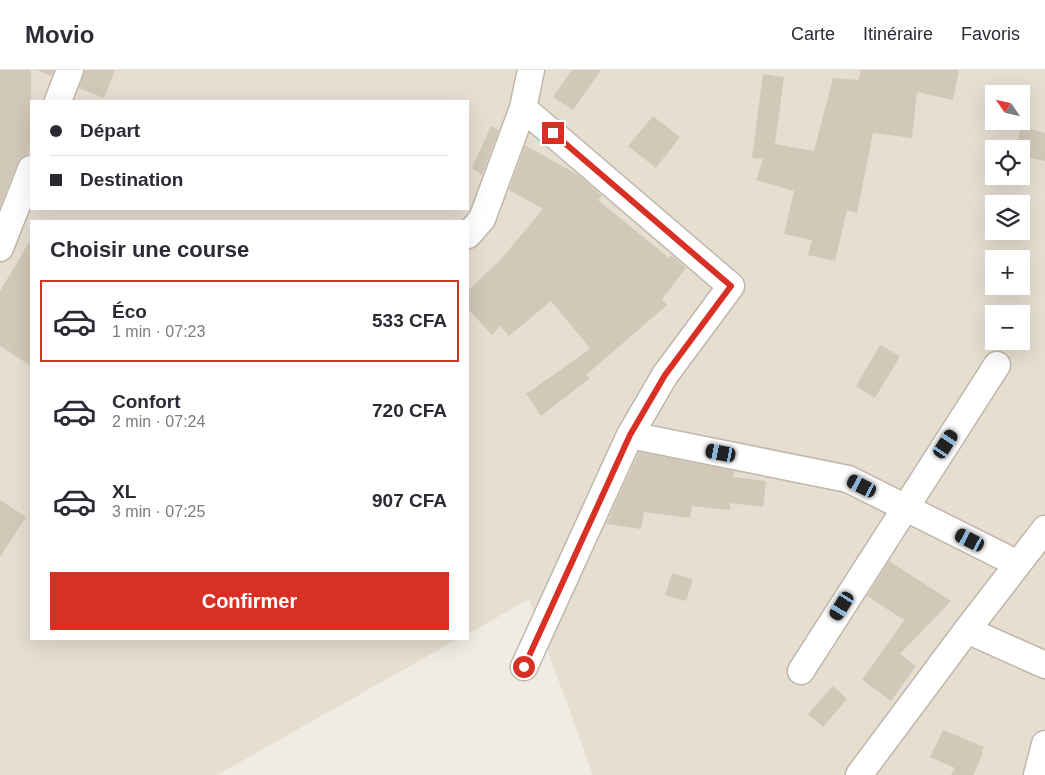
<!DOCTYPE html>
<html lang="fr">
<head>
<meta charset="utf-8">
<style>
	body { margin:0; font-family:Helvetica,sans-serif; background:#f7f7f7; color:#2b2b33; height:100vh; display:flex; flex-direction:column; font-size:19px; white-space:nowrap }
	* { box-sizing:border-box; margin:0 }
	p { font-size:16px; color:#7c7c81 }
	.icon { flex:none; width:28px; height:28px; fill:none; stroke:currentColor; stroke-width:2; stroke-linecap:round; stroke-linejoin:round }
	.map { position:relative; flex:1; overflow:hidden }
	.drawer { position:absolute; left:30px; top:150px; width:439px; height:420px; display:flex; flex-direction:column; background:#fff; border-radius:0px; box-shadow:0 5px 20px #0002 }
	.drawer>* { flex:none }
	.hud { position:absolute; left:30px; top:30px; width:439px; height:110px; border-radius:0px; box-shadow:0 5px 20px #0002; display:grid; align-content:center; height:110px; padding:0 20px; background:#fff }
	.needle { width:32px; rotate:304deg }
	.buttons { position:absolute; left:985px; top:15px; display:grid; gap:10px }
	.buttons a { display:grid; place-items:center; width:45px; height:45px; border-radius:0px; background:#fff; box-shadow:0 5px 20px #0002; font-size:25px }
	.end { position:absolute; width:22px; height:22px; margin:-11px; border:6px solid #d93025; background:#fff; box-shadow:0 0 0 2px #fff }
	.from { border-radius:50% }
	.car { position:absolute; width:15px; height:30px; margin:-15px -8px; border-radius:6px; box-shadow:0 0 4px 1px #0007; background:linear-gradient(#222 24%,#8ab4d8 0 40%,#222 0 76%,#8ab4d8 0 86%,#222 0) }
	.hud b { display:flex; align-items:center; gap:18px; height:48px; font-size:19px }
	.hud b+b { border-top:1px solid #e1e1e2 }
	.hud i { width:12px; height:12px; background:#2b2b33 }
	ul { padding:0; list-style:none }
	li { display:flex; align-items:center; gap:15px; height:82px; margin:0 10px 8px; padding:0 10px; border:2px solid transparent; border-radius:0px }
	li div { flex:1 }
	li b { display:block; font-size:19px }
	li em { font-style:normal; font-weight:700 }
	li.current { border-color:#d93025 }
	li>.icon { width:45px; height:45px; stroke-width:1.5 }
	h2 { padding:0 20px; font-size:22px; line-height:60px }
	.primary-button { display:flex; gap:10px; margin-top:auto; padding:10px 20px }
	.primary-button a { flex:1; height:58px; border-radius:0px; background:#d93025; color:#fff; font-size:20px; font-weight:700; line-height:58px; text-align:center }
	header { display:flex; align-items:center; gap:30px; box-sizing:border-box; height:70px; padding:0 25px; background:#fff; border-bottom:1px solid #e1e1e2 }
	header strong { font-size:24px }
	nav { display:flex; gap:28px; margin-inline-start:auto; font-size:18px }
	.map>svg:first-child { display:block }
	.residential { fill:#e5ded1; fill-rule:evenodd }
	.building { fill:#d2c8b8 }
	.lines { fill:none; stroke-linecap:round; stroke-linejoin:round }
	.minor-casing { stroke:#bfb7a9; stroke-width:29 }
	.minor { stroke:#fff; stroke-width:26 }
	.route { stroke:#d93025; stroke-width:6 }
</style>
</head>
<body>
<header>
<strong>Movio</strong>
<nav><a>Carte</a><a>Itinéraire</a><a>Favoris</a></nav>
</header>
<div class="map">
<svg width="1045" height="705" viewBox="0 0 1045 705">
	<rect width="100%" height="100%" fill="#f1ece3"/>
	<path class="residential" d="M0,0H1045V705H593L529,529L468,564V151H31V569H458L217,705H0ZM994,24H1021V51H994ZM31,31H468V139H31ZM994,79H1021V106H994ZM994,134H1021V161H994ZM994,189H1021V216H994ZM994,244H1021V271H994Z"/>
	<path class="building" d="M0,0H31V74L28,85L21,88L17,94L0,137Z
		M37,0H54L51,6Z
		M85,0H115L104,28L79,18Z
		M572,0H601L573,40L553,27Z
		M861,0H959L953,30L917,22L912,68L873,63L857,143L847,140L835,191L808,185L812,170L784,164L794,121L756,110L763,89L752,88L763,4L784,7L775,74L814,81L833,8L858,10Z
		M653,46L680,67L656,98L628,76Z
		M491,56L499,60L482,105L472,98Z
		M1021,56L1045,63V91L1021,86V79H1016Z
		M525,75L580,106L602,126L598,130L669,188L671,185L686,198L662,229L667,235L586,305L590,308L541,346L526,324L590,279L585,272L551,231L509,266L500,256L492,265L468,239V221L502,188L543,139L509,120Z
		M31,169V296L0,276V221Z
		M880,275L900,286L875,328L856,316Z
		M639,382L735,401L733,407L766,411L763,437L730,433V440L692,436L690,448L644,442L641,459L606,454Z
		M0,430L26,447L0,487Z
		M889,491L951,531L900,584L916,596L891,631L862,610L904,550L867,526Z
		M672,503L693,509L686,531L665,525Z
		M833,616L847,629L823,657L808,644Z
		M943,660L984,677L981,682L983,683L973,705H951L955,698L930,687Z"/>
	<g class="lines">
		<defs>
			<path id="minor" d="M58,31L70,0
				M523,38L731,216L665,305L630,365L524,597
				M468,165L482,149L523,38L531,0
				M0,178L31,99
				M630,365L848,409L1018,494
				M967,560L1045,595
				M801,601L997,295
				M859,705L967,560L1045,459
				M1037,705L1045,674"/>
		</defs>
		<use href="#minor" class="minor-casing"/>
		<use href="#minor" class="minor"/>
	</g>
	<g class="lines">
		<path class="route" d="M524,597L630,365L665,305L731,216L553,63"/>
	</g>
</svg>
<div class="buttons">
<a><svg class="needle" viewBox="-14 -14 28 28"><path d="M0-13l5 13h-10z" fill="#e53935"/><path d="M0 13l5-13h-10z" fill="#7c7c81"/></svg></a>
<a><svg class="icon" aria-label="locate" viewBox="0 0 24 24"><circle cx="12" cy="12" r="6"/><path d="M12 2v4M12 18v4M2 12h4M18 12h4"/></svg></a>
<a><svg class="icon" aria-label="layers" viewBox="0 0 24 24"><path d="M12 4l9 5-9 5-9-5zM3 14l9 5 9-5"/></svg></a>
<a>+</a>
<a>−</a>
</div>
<i class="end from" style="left:524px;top:597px"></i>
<i class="end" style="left:553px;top:63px"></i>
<i class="car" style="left:946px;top:374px;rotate:33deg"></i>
<i class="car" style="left:721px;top:383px;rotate:281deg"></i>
<i class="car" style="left:862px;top:416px;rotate:297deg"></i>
<i class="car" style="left:970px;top:470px;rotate:297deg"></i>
<i class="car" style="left:842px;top:536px;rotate:212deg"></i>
<div class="hud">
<b><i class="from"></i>Départ</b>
<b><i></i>Destination</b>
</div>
<section class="drawer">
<h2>Choisir une course</h2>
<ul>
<li class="current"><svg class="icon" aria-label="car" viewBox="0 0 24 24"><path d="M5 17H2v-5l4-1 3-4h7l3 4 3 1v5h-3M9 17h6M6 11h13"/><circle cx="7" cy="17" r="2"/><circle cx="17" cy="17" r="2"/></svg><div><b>Éco</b><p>1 min · 07:23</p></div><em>533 CFA</em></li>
<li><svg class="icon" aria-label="car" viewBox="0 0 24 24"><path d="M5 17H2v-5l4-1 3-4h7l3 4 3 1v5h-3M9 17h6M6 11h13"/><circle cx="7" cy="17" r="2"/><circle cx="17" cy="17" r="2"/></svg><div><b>Confort</b><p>2 min · 07:24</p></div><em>720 CFA</em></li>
<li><svg class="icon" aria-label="car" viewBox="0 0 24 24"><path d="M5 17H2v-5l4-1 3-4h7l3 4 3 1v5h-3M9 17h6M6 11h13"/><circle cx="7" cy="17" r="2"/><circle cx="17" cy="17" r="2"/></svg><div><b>XL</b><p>3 min · 07:25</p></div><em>907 CFA</em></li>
</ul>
<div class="primary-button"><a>Confirmer</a></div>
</section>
</div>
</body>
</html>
